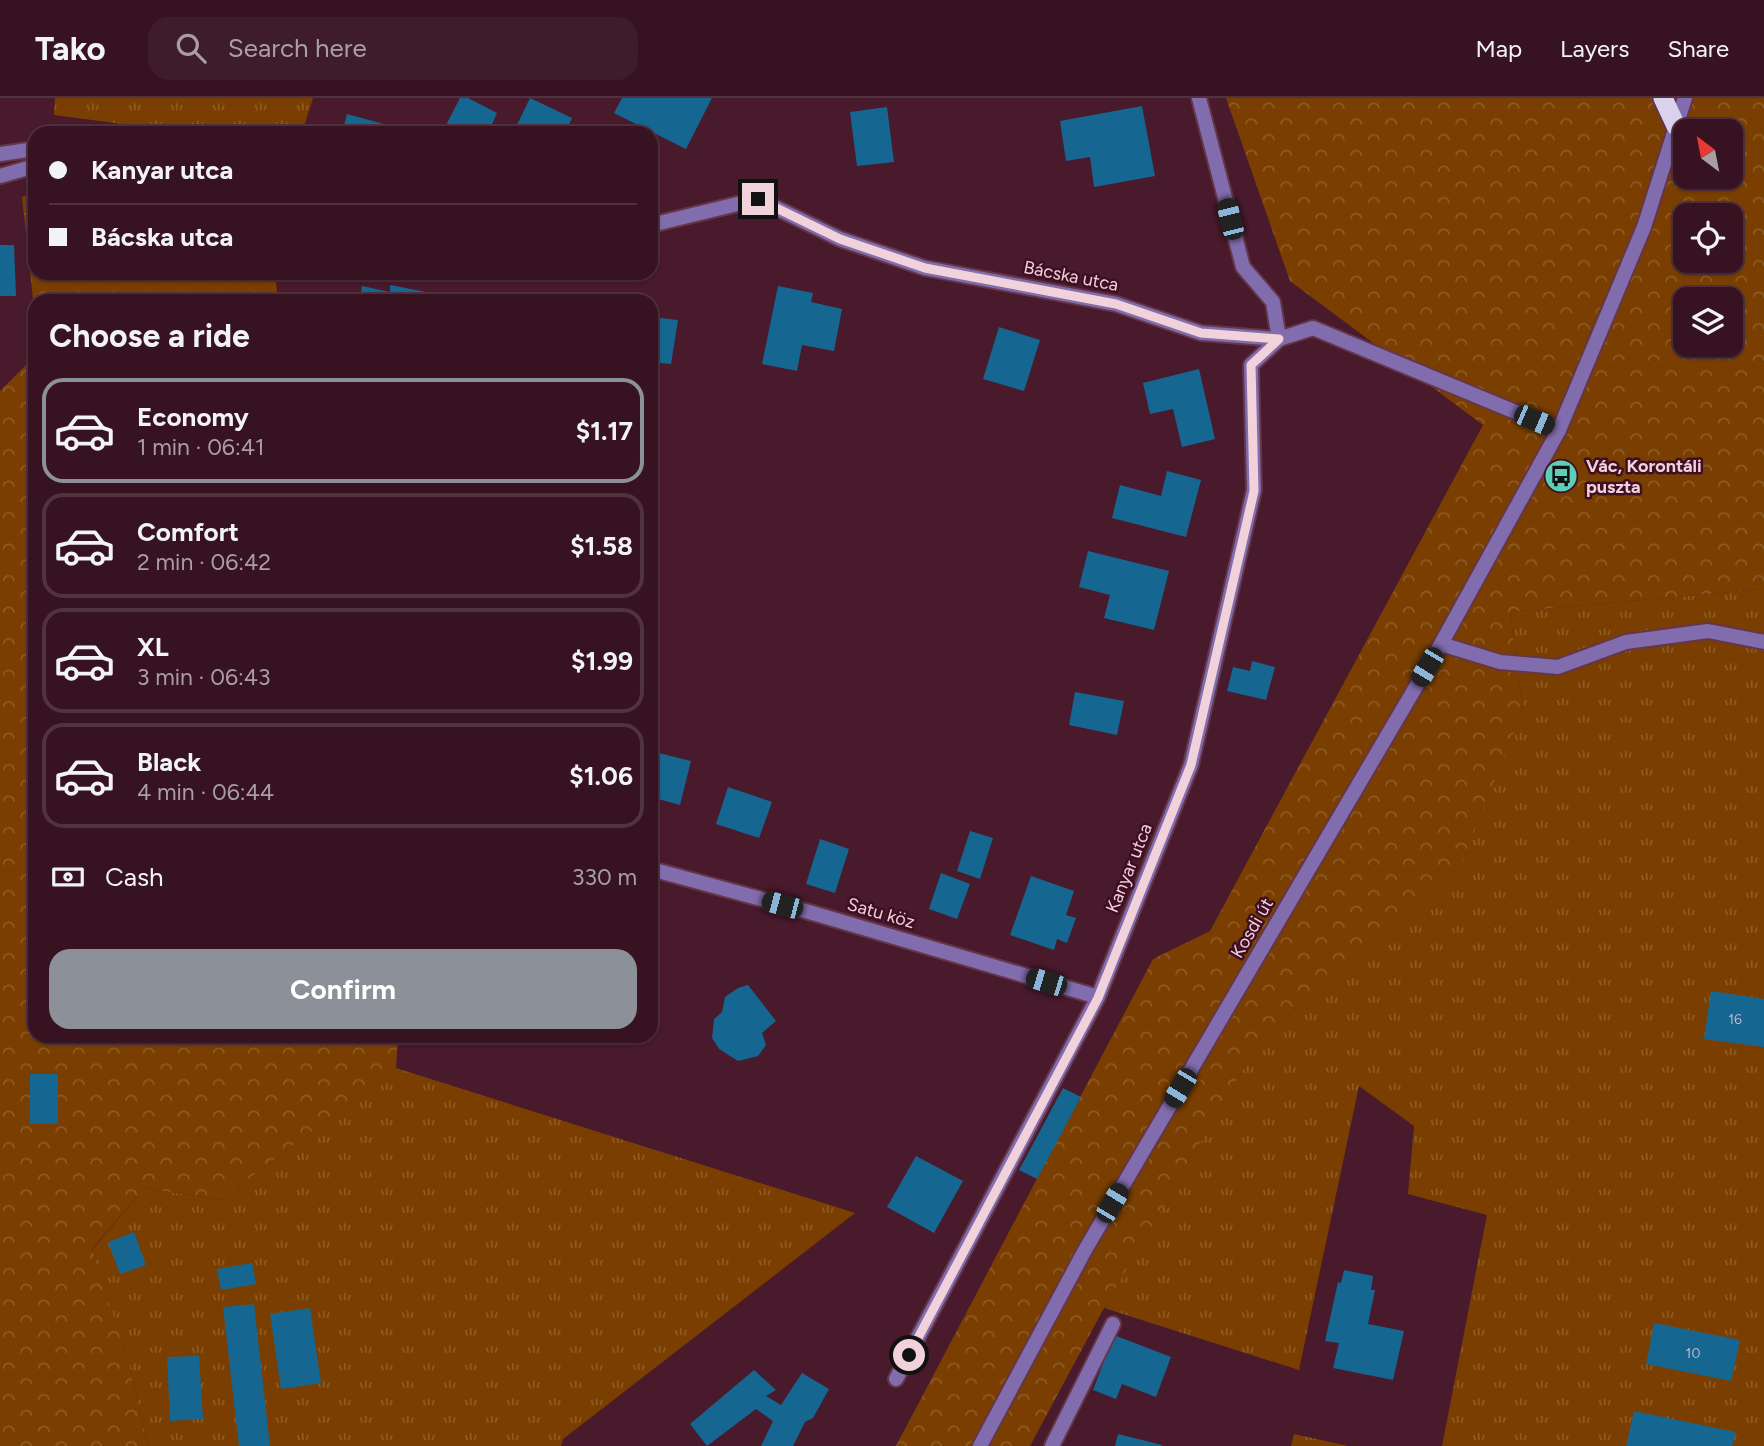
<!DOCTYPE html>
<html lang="en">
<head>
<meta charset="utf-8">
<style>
	body { margin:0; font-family:Figtree,sans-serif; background:#3e1c2a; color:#f1f3f6; height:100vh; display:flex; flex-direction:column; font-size:26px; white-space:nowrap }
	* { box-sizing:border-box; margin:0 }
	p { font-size:23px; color:#aa9ea5 }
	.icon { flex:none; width:38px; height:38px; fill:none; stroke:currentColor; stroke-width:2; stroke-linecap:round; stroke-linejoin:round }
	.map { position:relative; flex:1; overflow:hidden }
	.sheet { position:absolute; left:28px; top:196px; width:630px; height:749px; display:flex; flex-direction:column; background:#371321; border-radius:21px; box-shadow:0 2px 5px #0004,0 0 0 2px #51323f }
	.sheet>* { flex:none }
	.top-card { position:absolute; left:28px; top:28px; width:630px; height:154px; border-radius:21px; box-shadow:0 2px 5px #0004,0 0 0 2px #51323f; display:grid; align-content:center; height:154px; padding:0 21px; background:#371321 }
	.needle { width:46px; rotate:328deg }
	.controls { position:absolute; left:1673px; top:21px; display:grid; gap:14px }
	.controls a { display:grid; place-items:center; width:70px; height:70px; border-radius:14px; background:#371321; box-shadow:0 2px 5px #0004,0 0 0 2px #51323f; font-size:35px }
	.end { position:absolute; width:32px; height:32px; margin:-16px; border:9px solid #f1d1da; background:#111; box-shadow:0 0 0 4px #111 }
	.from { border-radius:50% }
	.car { position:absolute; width:21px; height:42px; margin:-21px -10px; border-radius:9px; box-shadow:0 0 5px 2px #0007; background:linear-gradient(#222 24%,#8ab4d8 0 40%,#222 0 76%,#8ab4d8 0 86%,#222 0) }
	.top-card b { display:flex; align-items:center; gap:24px; height:66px; font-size:26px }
	.top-card b+b { border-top:2px solid #51323f }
	.top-card i { width:18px; height:18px; background:#f1f3f6 }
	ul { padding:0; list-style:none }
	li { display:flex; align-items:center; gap:21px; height:105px; margin:0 14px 10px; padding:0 7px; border:4px solid #51323f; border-radius:21px }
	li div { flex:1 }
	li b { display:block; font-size:26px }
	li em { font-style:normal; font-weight:700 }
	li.current { border-color:#8c9099 }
	li>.icon { width:63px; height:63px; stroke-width:1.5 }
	h2 { padding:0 21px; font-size:32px; line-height:84px }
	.pay { display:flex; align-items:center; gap:18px; height:77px; padding:0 21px; font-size:26px }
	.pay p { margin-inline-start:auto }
	.button { display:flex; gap:14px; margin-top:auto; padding:14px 21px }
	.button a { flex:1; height:80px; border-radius:21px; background:#8c9099; color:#fff; font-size:28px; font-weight:700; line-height:80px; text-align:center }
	header { display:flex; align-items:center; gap:42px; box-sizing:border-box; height:98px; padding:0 35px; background:#371321; border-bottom:2px solid #51323f }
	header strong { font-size:33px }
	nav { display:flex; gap:38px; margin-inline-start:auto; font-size:24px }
	.search { width:490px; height:63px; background:#3e1c2a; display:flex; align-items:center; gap:18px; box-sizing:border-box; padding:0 24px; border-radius:21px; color:#aa9ea5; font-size:26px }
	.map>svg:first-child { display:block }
	.grass { fill:url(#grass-tufts) }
	.forest { fill:url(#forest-crowns); fill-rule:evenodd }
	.building { fill:#156792 }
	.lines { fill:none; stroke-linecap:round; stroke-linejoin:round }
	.service-casing { stroke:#643648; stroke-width:18 }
	.minor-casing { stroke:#643648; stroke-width:18 }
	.tertiary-casing { stroke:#643648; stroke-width:18 }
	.trunk-casing { stroke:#643648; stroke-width:23 }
	.service { stroke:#816cae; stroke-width:14 }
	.minor { stroke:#816cae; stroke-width:14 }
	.tertiary { stroke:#816cae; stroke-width:14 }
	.trunk { stroke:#dad2ed; stroke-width:19 }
	.route { stroke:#f1d1da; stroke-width:9 }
	.labels { text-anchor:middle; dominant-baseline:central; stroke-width:5; stroke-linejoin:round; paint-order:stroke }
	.number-label { font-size:14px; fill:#bab6c8 }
	.street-label { font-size:18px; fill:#f1d1da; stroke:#3e0f23 }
	.poi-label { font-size:18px; font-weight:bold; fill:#f1d1da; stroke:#3e0f23; text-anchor:start }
</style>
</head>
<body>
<header>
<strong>Tako</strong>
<div class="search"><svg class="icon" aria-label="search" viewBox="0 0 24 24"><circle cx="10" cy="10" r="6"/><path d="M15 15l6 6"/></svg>Search here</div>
<nav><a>Map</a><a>Layers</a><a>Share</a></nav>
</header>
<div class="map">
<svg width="1764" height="1348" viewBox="0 0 1764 1348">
	<defs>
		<pattern id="grass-tufts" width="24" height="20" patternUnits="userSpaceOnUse" patternTransform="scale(1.75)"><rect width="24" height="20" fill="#7a3f00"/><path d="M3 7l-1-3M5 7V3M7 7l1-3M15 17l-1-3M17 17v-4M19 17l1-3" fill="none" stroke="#8d5a25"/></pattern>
		<pattern id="forest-crowns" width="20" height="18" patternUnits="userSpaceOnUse" patternTransform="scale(1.75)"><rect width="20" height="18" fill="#7a3f00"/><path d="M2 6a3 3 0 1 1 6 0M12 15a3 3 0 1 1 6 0" fill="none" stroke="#8d5a25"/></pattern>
	</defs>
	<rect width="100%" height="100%" fill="#49192c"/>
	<path class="grass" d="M55,0H313L302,35H191L54,17Z
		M1764,491V1348H1442L1487,1117L1408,1096L1414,1028L1359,988L1299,1272L1104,1210L1263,937L1352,868L1523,612L1510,514Z
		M396,970L855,1115L563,1341L561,1348H148L130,1270L92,1152L144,1090L221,1102Z
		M1294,1336L1348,1348H1291Z"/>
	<path class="forest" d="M1226,0H1764V491L1510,514L1523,612L1459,771L1352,868L1263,937L1104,1210L1030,1348H896L1153,861L1210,833L1483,327L1290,183ZM1685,33H1731V79H1685ZM1685,117H1731V163H1685ZM1685,201H1731V247H1685Z
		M35,93V175H275L278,203H35V220L22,99Z
		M35,258V938H398L396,970L221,1102L144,1090L92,1151L130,1270L148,1348H0V293Z"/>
	<path class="building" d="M460,0H468L497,15L488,35H442Z
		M530,0L572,20L565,35H513Z
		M622,0H712L686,51L614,15Z
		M1142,8L1155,78L1094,89L1090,59L1066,63L1060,23Z
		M887,9L894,64L857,68L850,14Z
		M347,16L402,31L401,35H342Z
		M0,147H14L16,198H0Z
		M390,187L447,198L446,203H360L362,188L390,194Z
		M778,188L813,195L811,204L842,211L834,253L802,247L797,273L762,266Z
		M651,219L678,222L671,266L651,264Z
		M999,229L1040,242L1024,293L983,281Z
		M1199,271L1215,341L1182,349L1173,311L1150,316L1143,285Z
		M1167,373L1201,382L1186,439L1112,420L1120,387L1161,398Z
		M1088,453L1169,473L1154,532L1104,520L1110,497L1079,489Z
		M1252,563L1275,569L1266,602L1227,593L1233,569L1250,573Z
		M1075,594L1124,603L1117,637L1069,627Z
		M651,653L691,663L680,707L651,699Z
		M728,689L772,704L759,740L716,726Z
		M970,733L993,740L980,781L957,773Z
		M820,741L849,751L835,795L806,786Z
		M941,775L970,786L957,821L929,811Z
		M1031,778L1074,793L1066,817L1076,820L1067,845L1057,841L1054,852L1010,837Z
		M748,887L776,923L762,935L766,947L758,958L738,963L719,951L712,940L714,921L722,914L725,899L738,890Z
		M1711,893L1764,901V949L1704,941Z
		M30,976H58V1026H30Z
		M1063,990L1081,999L1037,1081L1019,1072Z
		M916,1058L963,1083L934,1135L887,1109Z
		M134,1134L146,1167L120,1176L108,1144Z
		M252,1165L256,1186L221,1192L217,1171Z
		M1344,1172L1373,1178L1371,1192H1375L1368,1226L1404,1233L1393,1282L1333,1270L1339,1245L1325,1243L1338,1184L1341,1185Z
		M254,1206L270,1348H239L223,1209Z
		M310,1210L321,1285L281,1291L270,1216Z
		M1654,1225L1740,1242L1731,1283L1646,1266Z
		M1114,1237L1171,1259L1156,1299L1122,1286L1116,1301L1093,1292Z
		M199,1258L203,1321L170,1323L167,1259Z
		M754,1272L776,1292L766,1298L781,1307L802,1275L829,1291L813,1320L805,1324L793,1348H761L773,1323L756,1311L707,1348L690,1326Z
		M1634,1313L1736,1334L1732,1348H1626Z
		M1118,1336L1162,1347L1161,1348H1115Z"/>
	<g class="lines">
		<defs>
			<path id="service" d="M1199,0L1243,169L1273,204L1279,241"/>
			<path id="minor" d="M0,56L35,51
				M0,78L35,68
				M651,127L758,101L840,141L925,170L1116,206L1201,235L1279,241L1313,230L1559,332
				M1441,546L1500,564L1558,569L1626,544L1708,533L1764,544
				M651,771L809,814L1098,899
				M896,1281L1098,899L1191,667L1254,392L1251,267L1279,241
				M1052,1348L1113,1226"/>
			<path id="tertiary" d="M980,1348L1085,1152L1441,546L1559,332L1644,129L1685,0"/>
			<path id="trunk" d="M1663,0L1676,28"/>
		</defs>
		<use href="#service" class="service-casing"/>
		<use href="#minor" class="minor-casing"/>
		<use href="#tertiary" class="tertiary-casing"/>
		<use href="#trunk" class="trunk-casing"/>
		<use href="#service" class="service"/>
		<use href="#minor" class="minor"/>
		<use href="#tertiary" class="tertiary"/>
		<use href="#trunk" class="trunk"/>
	</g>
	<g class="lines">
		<path class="route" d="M758,101L840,141L925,170L1116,206L1201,235L1279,241L1251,267L1254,393L1191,667L1098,900L909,1257"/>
	</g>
	<defs>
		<symbol id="bus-disc" viewBox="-11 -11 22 22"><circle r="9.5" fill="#5eceb7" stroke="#3e0f23"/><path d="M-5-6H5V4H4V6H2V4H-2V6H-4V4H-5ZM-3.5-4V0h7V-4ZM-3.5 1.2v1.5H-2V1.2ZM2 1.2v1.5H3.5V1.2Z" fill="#111"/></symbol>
	</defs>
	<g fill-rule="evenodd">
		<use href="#bus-disc" x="1542" y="359" width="38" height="38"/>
	</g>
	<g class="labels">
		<g class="number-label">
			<text x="1735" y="921">16</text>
			<text x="1693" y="1255">10</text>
		</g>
		<g class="street-label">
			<text transform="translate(1071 178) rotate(11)">Bácska utca</text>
			<text transform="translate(1129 770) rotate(-68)">Kanyar utca</text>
			<text transform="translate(881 815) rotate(16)">Satu köz</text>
			<text transform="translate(1252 830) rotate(-60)">Kosdi út</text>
		</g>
		<g class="poi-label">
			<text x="1586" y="368">Vác, Korontáli<tspan x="1586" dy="21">puszta</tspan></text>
		</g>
	</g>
</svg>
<div class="controls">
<a><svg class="needle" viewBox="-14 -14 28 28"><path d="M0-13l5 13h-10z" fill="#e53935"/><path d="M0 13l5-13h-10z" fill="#aa9ea5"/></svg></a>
<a><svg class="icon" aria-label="locate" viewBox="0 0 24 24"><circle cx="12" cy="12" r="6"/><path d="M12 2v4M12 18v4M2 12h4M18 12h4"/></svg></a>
<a><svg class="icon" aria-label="layers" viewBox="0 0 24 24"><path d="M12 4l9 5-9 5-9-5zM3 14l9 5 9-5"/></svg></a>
</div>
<i class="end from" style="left:909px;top:1257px"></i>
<i class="end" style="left:758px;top:101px"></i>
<i class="car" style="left:1230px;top:121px;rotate:346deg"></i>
<i class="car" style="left:1534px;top:322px;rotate:113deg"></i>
<i class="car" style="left:1427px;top:569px;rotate:211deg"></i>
<i class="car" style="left:782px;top:807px;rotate:285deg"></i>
<i class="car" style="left:1046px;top:884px;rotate:287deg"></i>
<i class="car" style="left:1180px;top:990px;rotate:211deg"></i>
<i class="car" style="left:1112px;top:1105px;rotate:31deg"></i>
<div class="top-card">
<b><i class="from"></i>Kanyar utca</b>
<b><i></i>Bácska utca</b>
</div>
<section class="sheet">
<h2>Choose a ride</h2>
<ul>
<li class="current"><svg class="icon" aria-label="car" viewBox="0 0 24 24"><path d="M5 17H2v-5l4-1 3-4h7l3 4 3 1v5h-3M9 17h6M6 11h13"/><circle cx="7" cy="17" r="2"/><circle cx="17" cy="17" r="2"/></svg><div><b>Economy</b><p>1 min · 06:41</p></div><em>$1.17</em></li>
<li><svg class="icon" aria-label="car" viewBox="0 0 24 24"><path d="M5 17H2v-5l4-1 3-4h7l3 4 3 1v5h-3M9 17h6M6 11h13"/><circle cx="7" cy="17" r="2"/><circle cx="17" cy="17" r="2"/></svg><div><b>Comfort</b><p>2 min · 06:42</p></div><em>$1.58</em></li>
<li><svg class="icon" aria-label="car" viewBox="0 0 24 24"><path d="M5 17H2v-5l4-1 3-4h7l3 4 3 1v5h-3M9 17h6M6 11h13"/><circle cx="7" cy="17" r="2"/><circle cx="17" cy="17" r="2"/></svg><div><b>XL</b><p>3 min · 06:43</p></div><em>$1.99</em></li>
<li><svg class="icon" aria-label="car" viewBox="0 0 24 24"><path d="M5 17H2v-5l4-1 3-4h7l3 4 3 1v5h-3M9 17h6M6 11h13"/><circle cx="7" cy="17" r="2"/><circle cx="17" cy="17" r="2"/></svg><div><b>Black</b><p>4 min · 06:44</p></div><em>$1.06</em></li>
</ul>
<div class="pay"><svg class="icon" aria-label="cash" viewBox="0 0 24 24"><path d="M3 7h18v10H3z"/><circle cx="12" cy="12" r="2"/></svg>Cash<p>330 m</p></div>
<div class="button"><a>Confirm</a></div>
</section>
</div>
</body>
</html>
